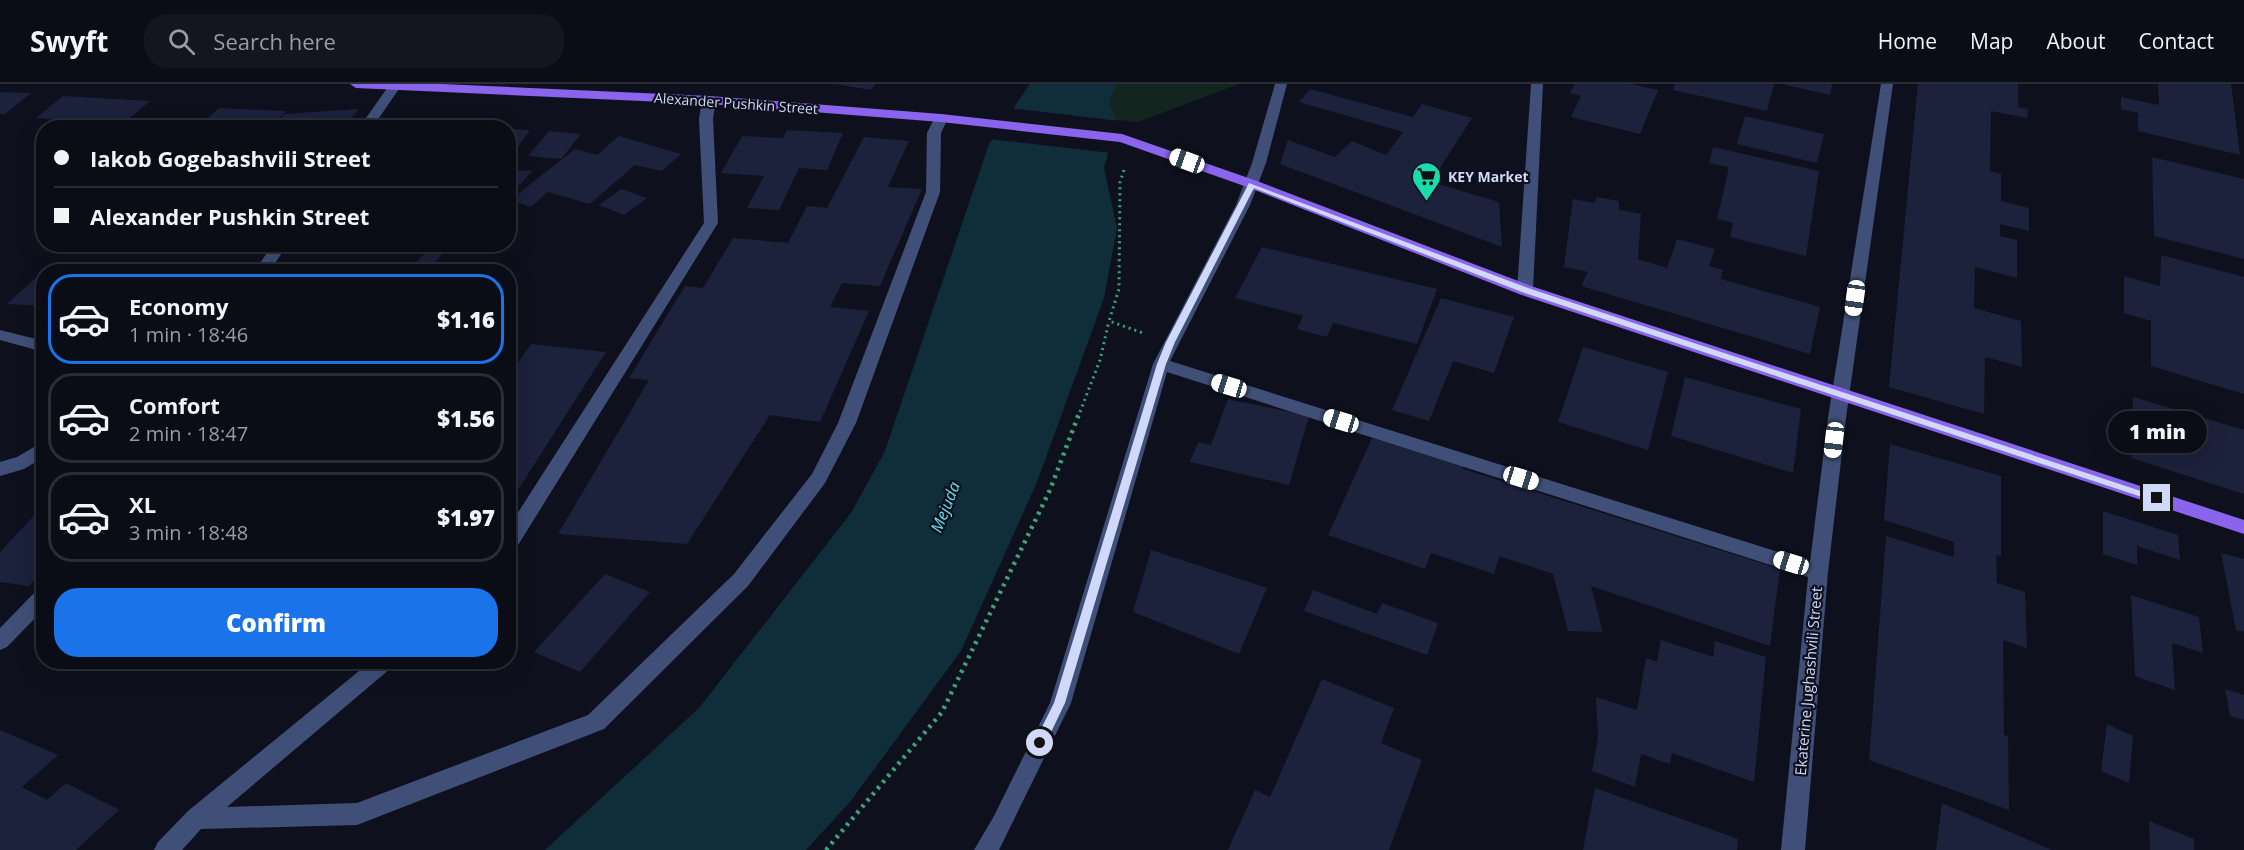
<!DOCTYPE html>
<html lang="en">
<head>
<meta charset="utf-8">
<style>
	body { margin:0; font-family:"Open Sans",sans-serif; background:#13161f; color:#f1f3f6; height:100vh; display:flex; flex-direction:column; font-size:22px; white-space:nowrap }
	* { box-sizing:border-box; margin:0 }
	p { font-size:20px; color:#999ca1 }
	.icon { flex:none; width:33px; height:33px; fill:none; stroke:currentColor; stroke-width:2; stroke-linecap:round; stroke-linejoin:round }
	.map { position:relative; flex:1; overflow:hidden }
	.details { position:absolute; left:36px; top:180px; width:480px; height:405px; display:flex; flex-direction:column; background:#0a0d16; border-radius:24px; box-shadow:0 6px 24px #0002,0 0 0 2px #2a2d35 }
	.details>* { flex:none }
	.guide { position:absolute; left:36px; top:36px; width:480px; height:132px; border-radius:24px; box-shadow:0 6px 24px #0002,0 0 0 2px #2a2d35; display:grid; align-content:center; height:132px; padding:0 18px; background:#0a0d16 }
	.end { position:absolute; width:27px; height:27px; margin:-14px; border:8px solid #d0d9f9; background:#111; box-shadow:0 0 0 3px #111 }
	.from { border-radius:50% }
	.bubble { position:absolute; height:42px; border-radius:21px; background:#0a0d16; box-shadow:0 6px 24px #0002,0 0 0 2px #2a2d35; font-size:20px; font-weight:800; line-height:42px; text-align:center }
	.car { position:absolute; width:18px; height:36px; margin:-18px -9px; border-radius:8px; box-shadow:0 0 4px 2px #0007; background:linear-gradient(#fff 24%,#345 0 40%,#fff 0 76%,#345 0 86%,#fff 0) }
	.guide b { display:flex; align-items:center; gap:21px; height:57px; font-size:22px }
	.guide b+b { border-top:2px solid #2a2d35 }
	.guide i { width:15px; height:15px; background:#f1f3f6 }
	ul { padding:10px 0 0; list-style:none }
	li { display:flex; align-items:center; gap:18px; height:90px; margin:0 12px 9px; padding:0 6px; border:3px solid #2a2d35; border-radius:24px }
	li div { flex:1 }
	li b { display:block; font-size:22px }
	li em { font-style:normal; font-weight:800 }
	li.on { border-color:#1a73e8 }
	li>.icon { width:54px; height:54px; stroke-width:1.5 }
	.button { display:flex; gap:12px; margin-top:auto; padding:12px 18px }
	.button a { flex:1; height:69px; border-radius:24px; background:#1a73e8; color:#fff; font-size:24px; font-weight:800; line-height:69px; text-align:center }
	header { display:flex; align-items:center; gap:36px; box-sizing:border-box; height:84px; padding:0 30px; background:#0a0d16; border-bottom:2px solid #2a2d35 }
	header strong { font-size:28px }
	nav { display:flex; gap:33px; margin-inline-start:auto; font-size:21px }
	.search { width:420px; height:54px; background:#13161f; display:flex; align-items:center; gap:15px; box-sizing:border-box; padding:0 21px; border-radius:24px; color:#999ca1; font-size:22px }
	.map>svg:first-child { display:block }
	.green { fill:#12261f }
	.water { fill:#102e3a }
	.pier { fill:#0e111d }
	.building { fill:#1c213c }
	.lines { fill:none; stroke-linecap:round; stroke-linejoin:round }
	.path-far1 { stroke:#3ba279; stroke-width:3; stroke-dasharray:2 4; stroke-linecap:butt }
	.path { stroke:#3ba279; stroke-width:4.5; stroke-dasharray:3 5; stroke-linecap:butt }
	.minor { fill:#3f4f77; fill-rule:evenodd }
	.major { fill:#8b64ed; fill-rule:evenodd }
	.route { fill:#d0d9f9 }
	.labels { text-anchor:middle; dominant-baseline:central; stroke-width:4.5; stroke-linejoin:round; paint-order:stroke }
	.far-street-label { font-size:14px; fill:#d0d9f9; stroke:#0e111d }
	.far-poi-label { font-size:14px; font-weight:bold; fill:#d0d9f9; stroke:#0e111d; text-anchor:start }
	.street-label { font-size:15px; fill:#d0d9f9; stroke:#0e111d }
	.water-label { font-size:16px; font-style:italic; fill:#6added; stroke:#0e111d }
</style>
</head>
<body>
<header>
<strong>Swyft</strong>
<div class="search"><svg class="icon" aria-label="search" viewBox="0 0 24 24"><circle cx="10" cy="10" r="6"/><path d="M15 15l6 6"/></svg>Search here</div>
<nav><a>Home</a><a>Map</a><a>About</a><a>Contact</a></nav>
</header>
<div class="map">
<svg width="2244" height="766" viewBox="0 0 2244 766">
	<rect width="100%" height="100%" fill="#0e111d"/>
	<path class="green" d="M1117,0H1239L1138,38L1117,36L1109,18Z"/>
	<path class="water" d="M1030,0H1117L1109,18L1117,36L1104,84L1117,144L1104,214L1037,398L961,567L850,718L806,766H545L699,624L851,429L885,367L989,60Z"/>
	<path class="pier" d="M1010,24L1120,37L1111,69L989,55Z"/>
	<path class="building" d="M835,0H875L871,6Z
		M1575,0H1631L1658,6L1640,50L1571,33L1581,12L1570,9Z
		M1675,0H1774L1767,27L1673,6Z
		M1782,0H1832L1830,11Z
		M1918,0H2018V23L2028,25L2027,34L1991,27L1990,87L2001,90V117L2029,124V147L2000,140V152L2017,156V194L1975,183L1974,224L2021,237L2022,283L1985,273L1984,330L1889,303Z
		M2158,0H2231L2240,71L2138,47V29L2121,25V13L2159,21Z
		M1310,5L1413,33L1422,20L1472,34L1431,98L1499,118L1502,163L1280,80L1288,56L1335,73L1352,57L1386,71L1403,48L1299,18Z
		M0,8L31,9L5,30H0Z
		M63,12L150,17L124,39L110,38L104,44H43L54,35L36,34Z
		M219,24L286,27L269,44L199,42Z
		M359,25L343,44H272L284,30Z
		M1745,32L1824,50L1817,79L1737,60Z
		M508,45L530,46L508,77Z
		M787,46L843,49L827,86L799,84L779,126L747,124L764,92L721,89L742,52L783,54Z
		M549,47L581,50L561,75L528,72Z
		M619,52L681,70L662,87L635,81L590,120L548,108L531,123L510,116L575,65L597,71Z
		M864,53L909,57L888,103L922,105L880,202L842,199L830,223L869,227L820,338L770,331L687,460L558,450L649,296L629,294L685,202L703,204L733,154L788,159L807,122L827,124Z
		M1713,63L1819,87L1806,172L1730,153L1733,139L1717,135L1729,83L1709,79Z
		M2152,73L2244,95V175L2154,152Z
		M515,86L532,87L520,101L508,100V93Z
		M621,105L647,114L624,131L599,121Z
		M1596,113L1619,117V126L1641,130L1638,175L1667,184L1677,155L1715,165L1709,182L1723,186L1721,195L1820,223L1810,270L1581,202L1588,188L1564,183L1573,115L1595,119Z
		M433,161L449,163L425,188H406Z
		M1262,163L1437,205L1417,260L1333,239L1327,253L1297,245L1303,232L1235,214Z
		M2161,171L2244,193V310L2151,282V237L2124,229V192L2160,202Z
		M42,188L44,222L7,220Z
		M1441,214L1514,233L1494,289L1453,277L1429,337L1392,326Z
		M531,260L606,268L514,412H508V288L511,289Z
		M1583,263L1668,288L1648,366L1558,338Z
		M1685,293L1801,325L1793,389L1671,352Z
		M2133,313L2244,346V410L2131,374Z
		M1228,315L1309,332L1289,401L1190,378L1198,358L1211,361Z
		M1372,354L1463,382V385L1780,485L1770,562L1591,502L1603,548L1568,547L1553,490L1499,472L1494,490L1431,469L1425,485L1328,451Z
		M1890,360L2001,392V472L1996,471L1997,499L2025,508L2027,564L2003,556L2004,651L2008,652L2009,726L1869,676L1886,452L1954,473V458L1884,436Z
		M44,421V485L29,502L0,498V468Z
		M2103,427L2178,451L2180,476L2137,462V481L2103,470Z
		M1151,466L1267,504L1239,570L1133,528Z
		M2221,469L2244,475V548L2236,546Z
		M605,490L650,508L580,588L534,568Z
		M1313,506L1377,530L1382,519L1438,539L1427,571L1304,527Z
		M2131,511L2199,533L2203,569L2172,559L2175,606L2135,592Z
		M1661,556L1713,573L1715,557L1766,573L1754,698L1672,669L1670,680L1641,670L1635,703L1592,687L1598,654L1596,613L1637,626L1646,574L1657,578Z
		M1322,595L1394,624L1381,659L1422,676L1389,766H1228L1255,706L1270,713Z
		M2225,605L2244,611V636L2230,632Z
		M2107,640L2133,652L2129,699L2101,687Z
		M0,646L58,671L22,703L47,716L66,699L119,726L76,766H0Z
		M1595,704L1738,755L1737,766H1583Z
		M1942,719L2052,766H1936Z
		M2149,737L2194,755V766H2150Z"/>
	<g class="lines">
		<path class="path-far1" d="M1124,86L1120,98L1119,205L1109,237L1143,249
			M1080,328L1100,276L1109,237"/>
		<path class="path" d="M826,766L942,628L1050,406L1080,327"/>
		<path class="minor" d="M390,0L401,2L372,44H359Z
			M1275,0H1287L1266,79L1250,121L1170,277L1810,478L1828,334L1881,0H1893L1846,334L1828,488L1805,766H1781L1808,493L1167,288L1071,619L999,766H974L994,732L1050,619L1153,280L1236,121L1252,79Z
			M1531,0H1543L1533,206L1525,211L1517,206Z
			M709,12L716,16L713,35L718,139L515,466L508,468V444L704,139L699,35L702,16Z
			M941,30L948,34L941,49L940,108L856,339L825,399L748,502L604,645L357,741L201,745L182,766H154L158,758L188,727L370,578H394L391,584L227,723L357,719L588,631L734,490L812,390L838,339L926,108L927,49L936,31Z
			M273,160H288L269,188H254Z
			M0,246L44,257V268L0,256Z
			M44,357V373L24,385L0,392V378L17,373Z
			M44,504V525L7,563L0,566V544L37,506Z"/>
		<path class="major" d="M350,0H442L709,12L941,30L1122,50L1257,97L1531,202L2244,436V450L1519,210L1247,103L1120,58L941,38L709,20L356,4Z"/>
	</g>
	<path class="route" d="M1249,99L1528,204L2162,414L2161,417H2154L1522,208L1254,104L1175,258L1166,280L1065,619L1044,663H1036L1034,659L1054,619L1157,280L1166,258Z"/>
	<defs>
		<symbol id="supermarket-pin" viewBox="-11 -11 22 30"><path d="M0 17L-7.5 6A9.5 9.5 0 1 1 7.5 6Z" fill="#1adbad" stroke="#0e111d"/><path d="M-6-5.5h2.5l.6 2H6L4.5 2H-2.5L-4.4-4H-6ZM-1.5 3.2a1.3 1.3 0 1 0 .1 0ZM3 3.2a1.3 1.3 0 1 0 .1 0Z" fill="#111"/></symbol>
	</defs>
	<g fill-rule="evenodd">
		<use href="#supermarket-pin" x="1410" y="76" width="33" height="45"/>
	</g>
	<g class="labels">
		<g class="far-street-label">
			<text transform="translate(736 19) rotate(4)">Alexander Pushkin Street</text>
		</g>
		<g class="far-poi-label">
			<text x="1448" y="92">KEY Market</text>
		</g>
		<g class="street-label">
			<text transform="translate(1808 597) rotate(-85)">Ekaterine Jughashvili Street</text>
		</g>
		<g class="water-label">
			<text transform="translate(945 423) rotate(-68)">Mejuda</text>
		</g>
	</g>
</svg>
<i class="end from" style="left:1040px;top:659px"></i>
<i class="end" style="left:2157px;top:414px"></i>
<div class="bubble" style="left:2108px;top:327px;width:99px">1 min</div>
<i class="car" style="left:1187px;top:77px;rotate:290deg"></i>
<i class="car" style="left:1855px;top:214px;rotate:188deg"></i>
<i class="car" style="left:1229px;top:302px;rotate:287deg"></i>
<i class="car" style="left:1341px;top:337px;rotate:287deg"></i>
<i class="car" style="left:1834px;top:356px;rotate:187deg"></i>
<i class="car" style="left:1521px;top:394px;rotate:107deg"></i>
<i class="car" style="left:1791px;top:479px;rotate:287deg"></i>
<div class="guide">
<b><i class="from"></i>Iakob Gogebashvili Street</b>
<b><i></i>Alexander Pushkin Street</b>
</div>
<section class="details">
<ul>
<li class="on"><svg class="icon" aria-label="car" viewBox="0 0 24 24"><path d="M5 17H2v-5l4-1 3-4h7l3 4 3 1v5h-3M9 17h6M6 11h13"/><circle cx="7" cy="17" r="2"/><circle cx="17" cy="17" r="2"/></svg><div><b>Economy</b><p>1 min · 18:46</p></div><em>$1.16</em></li>
<li><svg class="icon" aria-label="car" viewBox="0 0 24 24"><path d="M5 17H2v-5l4-1 3-4h7l3 4 3 1v5h-3M9 17h6M6 11h13"/><circle cx="7" cy="17" r="2"/><circle cx="17" cy="17" r="2"/></svg><div><b>Comfort</b><p>2 min · 18:47</p></div><em>$1.56</em></li>
<li><svg class="icon" aria-label="car" viewBox="0 0 24 24"><path d="M5 17H2v-5l4-1 3-4h7l3 4 3 1v5h-3M9 17h6M6 11h13"/><circle cx="7" cy="17" r="2"/><circle cx="17" cy="17" r="2"/></svg><div><b>XL</b><p>3 min · 18:48</p></div><em>$1.97</em></li>
</ul>
<div class="button"><a>Confirm</a></div>
</section>
</div>
</body>
</html>
